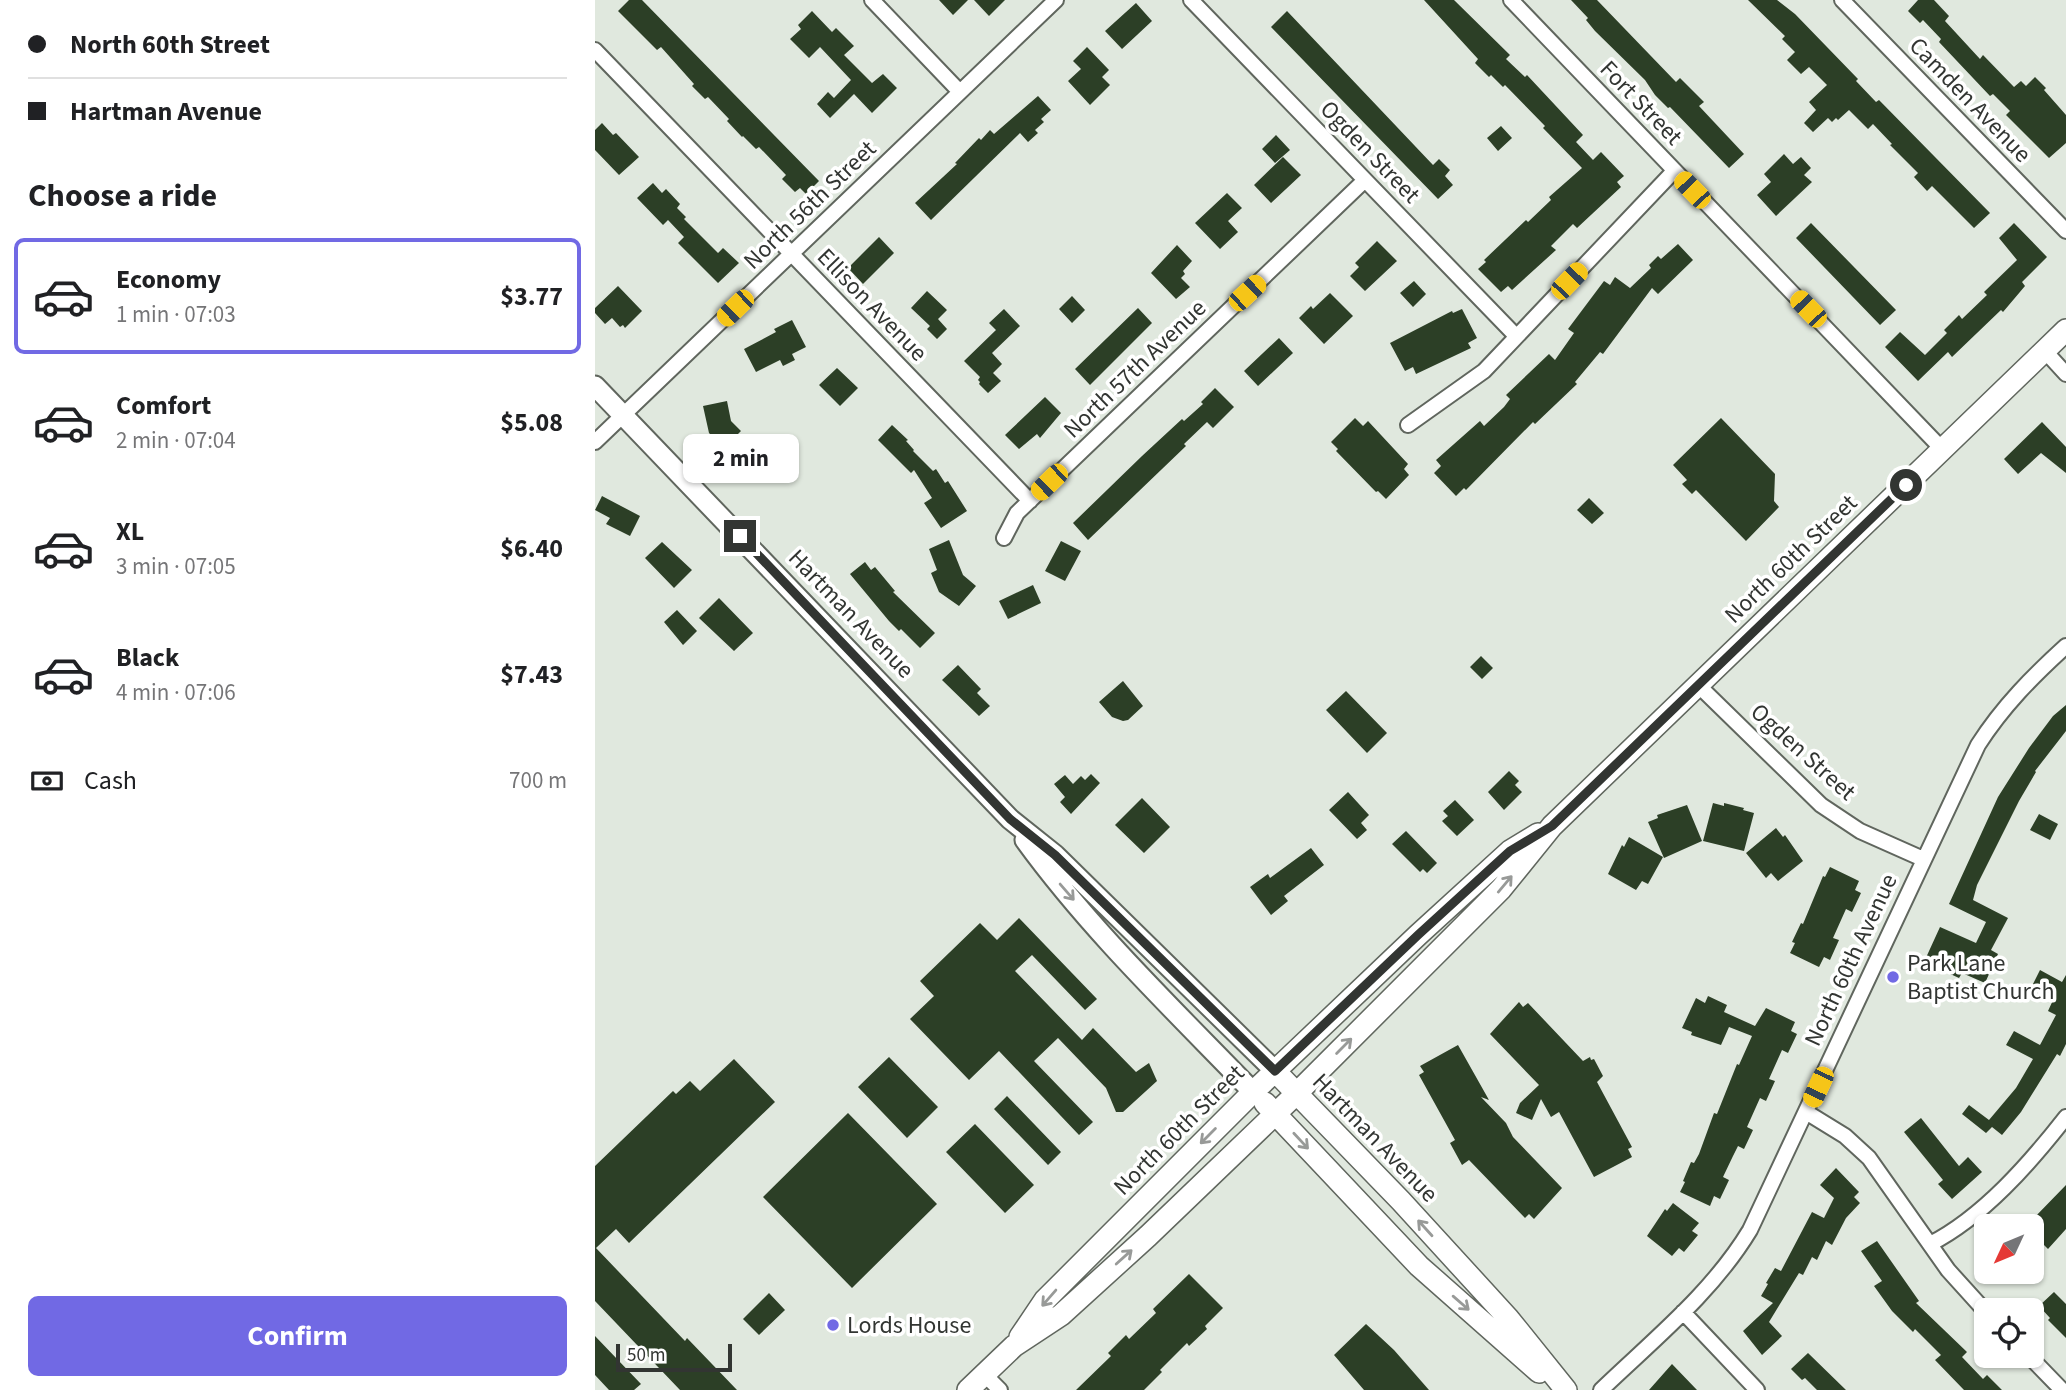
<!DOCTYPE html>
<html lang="en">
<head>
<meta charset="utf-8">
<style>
	body { margin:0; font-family:"Source Sans 3",sans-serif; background:#f2f2f2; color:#202124; height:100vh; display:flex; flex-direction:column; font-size:26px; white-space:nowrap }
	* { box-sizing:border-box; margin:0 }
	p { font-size:23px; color:#757577 }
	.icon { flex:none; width:38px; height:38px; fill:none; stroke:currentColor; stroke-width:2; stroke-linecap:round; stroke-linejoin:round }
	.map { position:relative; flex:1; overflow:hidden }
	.details { display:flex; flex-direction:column; background:#fff; width:595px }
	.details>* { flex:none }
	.guide { display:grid; align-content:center; height:154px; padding:0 28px; background:#fff }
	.needle { width:46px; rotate:226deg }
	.controls { position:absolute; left:1379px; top:1214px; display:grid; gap:14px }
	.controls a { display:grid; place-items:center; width:70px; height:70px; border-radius:10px; background:#fff; box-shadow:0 2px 5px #0004; font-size:35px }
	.scale { position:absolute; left:21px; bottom:18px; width:116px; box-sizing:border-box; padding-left:7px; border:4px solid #323532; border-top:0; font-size:19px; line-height:24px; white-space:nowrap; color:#323532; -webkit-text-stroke:5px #fff; paint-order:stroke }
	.end { position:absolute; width:32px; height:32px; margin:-16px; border:9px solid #323532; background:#fff; box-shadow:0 0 0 4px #fff }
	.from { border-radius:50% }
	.bubble { position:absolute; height:49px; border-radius:10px; background:#fff; box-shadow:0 2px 5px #0004; font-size:23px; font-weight:700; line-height:49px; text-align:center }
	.car { position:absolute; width:21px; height:42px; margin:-21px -10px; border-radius:9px; box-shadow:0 0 5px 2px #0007; background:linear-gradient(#f5c518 24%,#345 0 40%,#f5c518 0 76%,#345 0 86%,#f5c518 0) }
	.guide b { display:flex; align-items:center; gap:24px; height:66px; font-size:26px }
	.guide b+b { border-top:2px solid #e0e0e0 }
	.guide i { width:18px; height:18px; background:#202124 }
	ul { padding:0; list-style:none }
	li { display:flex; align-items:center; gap:21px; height:116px; margin:0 14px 10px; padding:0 14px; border:4px solid transparent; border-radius:10px }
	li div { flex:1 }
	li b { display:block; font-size:26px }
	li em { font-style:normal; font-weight:700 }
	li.active { border-color:#7169e4 }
	li>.icon { width:63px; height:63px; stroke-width:1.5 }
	h2 { padding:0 28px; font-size:32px; line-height:84px }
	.pay { display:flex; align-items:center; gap:18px; height:77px; padding:0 28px; font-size:26px }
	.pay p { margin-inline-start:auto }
	.action { display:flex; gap:14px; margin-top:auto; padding:14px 28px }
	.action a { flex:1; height:80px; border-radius:10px; background:#7169e4; color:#fff; font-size:28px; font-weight:700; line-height:80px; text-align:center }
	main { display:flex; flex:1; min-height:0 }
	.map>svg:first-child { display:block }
	.building { fill:#2c3f26 }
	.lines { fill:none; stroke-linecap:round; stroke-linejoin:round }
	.minor-casing { stroke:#60665e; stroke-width:18 }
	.tertiary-casing { stroke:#60665e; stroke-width:23 }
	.secondary-casing { stroke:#60665e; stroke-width:24 }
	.minor { stroke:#fff; stroke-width:14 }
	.tertiary { stroke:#fff; stroke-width:19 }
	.secondary { stroke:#fff; stroke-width:21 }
	.oneway { stroke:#989a98 }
	.route { stroke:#323532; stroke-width:9 }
	.poi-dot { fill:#7169e4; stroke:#fff; stroke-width:2.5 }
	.labels { text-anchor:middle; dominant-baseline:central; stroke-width:7; stroke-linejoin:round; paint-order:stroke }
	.street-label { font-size:24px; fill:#323532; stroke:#fff }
	.poi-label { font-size:24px; fill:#323532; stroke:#fff; text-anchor:start }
</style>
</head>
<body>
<main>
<section class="details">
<div class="guide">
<b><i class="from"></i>North 60th Street</b>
<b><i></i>Hartman Avenue</b>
</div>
<h2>Choose a ride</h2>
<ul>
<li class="active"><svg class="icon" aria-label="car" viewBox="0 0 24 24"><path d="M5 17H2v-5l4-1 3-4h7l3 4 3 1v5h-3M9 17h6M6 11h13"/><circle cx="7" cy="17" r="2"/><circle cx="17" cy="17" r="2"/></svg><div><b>Economy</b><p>1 min · 07:03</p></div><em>$3.77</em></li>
<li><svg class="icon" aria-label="car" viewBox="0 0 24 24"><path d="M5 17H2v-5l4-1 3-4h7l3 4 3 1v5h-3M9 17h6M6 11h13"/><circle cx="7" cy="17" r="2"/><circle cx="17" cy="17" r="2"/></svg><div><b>Comfort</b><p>2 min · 07:04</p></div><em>$5.08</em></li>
<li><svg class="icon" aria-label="car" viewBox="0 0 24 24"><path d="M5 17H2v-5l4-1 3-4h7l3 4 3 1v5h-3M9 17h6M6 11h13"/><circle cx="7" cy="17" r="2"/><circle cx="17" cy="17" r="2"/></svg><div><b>XL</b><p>3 min · 07:05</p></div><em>$6.40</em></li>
<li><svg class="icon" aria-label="car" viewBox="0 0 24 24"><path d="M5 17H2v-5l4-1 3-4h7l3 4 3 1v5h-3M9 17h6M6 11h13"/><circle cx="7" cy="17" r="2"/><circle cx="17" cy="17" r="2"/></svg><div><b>Black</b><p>4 min · 07:06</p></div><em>$7.43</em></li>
</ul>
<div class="pay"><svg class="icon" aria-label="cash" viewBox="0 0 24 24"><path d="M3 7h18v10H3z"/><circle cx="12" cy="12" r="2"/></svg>Cash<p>700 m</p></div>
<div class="action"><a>Confirm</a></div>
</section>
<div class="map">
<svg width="1471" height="1390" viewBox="0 0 1471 1390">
	<rect width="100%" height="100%" fill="#e0e8de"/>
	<path class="building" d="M34,0H47L224,181L211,194L205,188L200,192L187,179L191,175L164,147L161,149L148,136L147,137L132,121L134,119L113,97L110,99L97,86L99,84L66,47L62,50L23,11Z
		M344,0H373L358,15Z
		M379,0H410L394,16Z
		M829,0H859L915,55L911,59L930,77L932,75L988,135L981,142L998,160L1006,152L1029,176L1022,182L1026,187L982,228L978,224L956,246L961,250L917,290L913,286L906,292L883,269L891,262L889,260L931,220L933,222L956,200L954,197L987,168L948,128L950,126L910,85L908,87L896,75L894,77L880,63L883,59Z
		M976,0H1002L1081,82L1085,78L1109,102L1104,106L1149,154L1134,168L1075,107L1073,108L1060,95L1050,80L1000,31L991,20L993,18Z
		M1153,0H1182L1200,14L1263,79L1261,81L1281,102L1284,100L1395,213L1379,228L1337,186L1332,191L1319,177L1323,173L1295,145L1297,144L1278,124L1273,129L1254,110L1243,120L1241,118L1237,122L1233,118L1218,132L1209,123L1221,110L1214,102L1232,85L1214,67L1206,74L1192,60L1200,52L1187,39L1190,36Z
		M1323,0H1339L1354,16L1350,21L1385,59L1388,55L1419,87L1426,81L1431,86L1440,77L1451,88L1449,90L1471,115V143L1454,158L1411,115L1415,111L1398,94L1395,96L1344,42L1346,39L1328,20L1325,23L1313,11Z
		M541,3L557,21L527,49L510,31Z
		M217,11L237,32L241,28L259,46L249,55L277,83L288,74L302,88L277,113L259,94L235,118L222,104L233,92L239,98L256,80L225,47L214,58L195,39L206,29L203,25Z
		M692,11L838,165L844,159L855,170L850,176L858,185L843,199L676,27Z
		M492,47L514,70L507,77L515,85L495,105L473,81L486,69L478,61Z
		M443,96L456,110L446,119L449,122L440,130L443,133L433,142L425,133L336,220L320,203L362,164L360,163L384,138L386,140L395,130L399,134Z
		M7,123L18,135L21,133L44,157L24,175L0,150V130Z
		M906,126L917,138L903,151L892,138Z
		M681,135L695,150L680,163L667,149Z
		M1189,154L1198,164L1206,157L1216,168L1209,175L1217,182L1181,216L1162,195L1176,182L1169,174Z
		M688,157L706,175L676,203L659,185Z
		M58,183L67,193L71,189L85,204L82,208L91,217L89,219L123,253L128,248L144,263L123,283L83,243L89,237L73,220L68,225L42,198Z
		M632,193L647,208L633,221L643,232L625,249L600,223Z
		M1216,223L1301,310L1285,325L1201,238Z
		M1419,223L1452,257L1427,282L1430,286L1408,312L1406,310L1357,357L1353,352L1323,381L1290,347L1305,332L1330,355L1352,333L1349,330L1364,315L1367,319L1392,295L1389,292L1422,260L1404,238Z
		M284,237L299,253L268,284L253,268Z
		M782,241L802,261L770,291L755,276L764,267L760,263Z
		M1083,244L1098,260L1063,294L1057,288L1008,354L1005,352L980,382L982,384L940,424L938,422L871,490L869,488L861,496L839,473L846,466L841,460L885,421L889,426L909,407L915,399L911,395L954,354L960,360L979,333L973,329L1009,281L1015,285L1020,277L1035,288L1056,268L1054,265L1063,256L1066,259Z
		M582,245L597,261L588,271L590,274L586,278L595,287L581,299L556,273Z
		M819,281L831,294L818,307L805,293Z
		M23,286L47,311L30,328L28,325L25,327L17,318L10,324L0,313V308Z
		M332,291L352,310L343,319L352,329L342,339L332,329L335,326L316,308Z
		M735,293L758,316L729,344L704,318L716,306L718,309Z
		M477,296L490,310L477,323L464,309Z
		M543,308L557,323L495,385L480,369Z
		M409,309L425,326L397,353L407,364L398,373L406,381L393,393L384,384L385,382L383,380L385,377L369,361L401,330L394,323Z
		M867,309L882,338L873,343L876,348L821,374L818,367L810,371L795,343L857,311L858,313Z
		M197,320L211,347L197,354L200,360L188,366L185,360L161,372L149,349L181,332L179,329Z
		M684,338L698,353L663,386L649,371Z
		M242,368L263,388L245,406L224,385Z
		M620,388L639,407L618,428L612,422L589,444L591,446L493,540L478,523L547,456L587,419L589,421L608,404L606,402Z
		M450,397L466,413L445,438L442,434L424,449L410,435Z
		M132,401L136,421L146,431L129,448L114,433L108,406Z
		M760,418L768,426L773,421L813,464L809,469L814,475L791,499L783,491L781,492L741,451L743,449L736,442Z
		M1126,418L1180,474L1179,501L1184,507L1151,541L1101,490L1097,494L1087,484L1092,480L1078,465Z
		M1447,422L1471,447V473L1446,453L1423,474L1409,459Z
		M297,425L313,440L311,441L319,450L318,451L338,471L341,469L350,483L353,481L372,511L346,528L329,503L337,498L319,470L316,473L283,440Z
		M7,496L45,516L35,536L11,524L15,518L0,510Z
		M994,498L1009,513L997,524L982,510Z
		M354,540L368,575L381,586L364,606L344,592L336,573L342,570L334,549Z
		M466,541L486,551L470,581L450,571Z
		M67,542L97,570L79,588L50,558Z
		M270,562L276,570L280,567L300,591L298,592L340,633L325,648L306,629L304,631L294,621L255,574Z
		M438,585L446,603L413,619L404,601Z
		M124,598L158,633L139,651L104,618Z
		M82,610L102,631L88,645L69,622Z
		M886,656L898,668L887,679L875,667Z
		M363,665L386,689L382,693L395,706L384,716L347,680Z
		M528,681L548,706L533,720L528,721L517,717L504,702Z
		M751,691L792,733L772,753L731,710Z
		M1471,705V731L1440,771L1441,772L1424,801L1382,885L1378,900L1413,918L1396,950L1403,954L1390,983L1367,973L1364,978L1329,962L1345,927L1381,943L1391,922L1354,904L1403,797L1434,748L1458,716Z
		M914,771L924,781L920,785L927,792L909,810L893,792Z
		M496,774L505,783L476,814L465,802L470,797L459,784L470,775L478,784L486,776L490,780Z
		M753,792L774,815L766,823L772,830L762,839L734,810Z
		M547,798L575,827L549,853L520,825Z
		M860,800L879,820L862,836L847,821L853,816L848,811Z
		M1118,803L1129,806V803L1149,808L1148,810L1159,813L1149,851L1108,841Z
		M1092,805L1107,841L1069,858L1053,822L1063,818L1062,815Z
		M1444,814L1463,824L1455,840L1435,830Z
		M1181,828L1188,837L1190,835L1208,861L1183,881L1176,873L1171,878L1151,853Z
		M811,831L842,863L832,873L828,869L825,872L797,844Z
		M1034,837L1068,857L1053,884L1047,881L1041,890L1013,874L1027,845L1029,847Z
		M716,848L729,865L689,896L693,901L676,915L655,887L673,874L675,878Z
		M1235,867L1264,881L1260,890L1266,893L1257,912L1251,909L1238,938L1244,940L1235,960L1229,957L1224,967L1195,953L1200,943L1197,942L1206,923L1208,924L1228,876L1230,877Z
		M424,918L502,999L490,1010L437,955L420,971L487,1040L498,1028L541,1072L554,1063L562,1081L528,1112H521L511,1088L463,1038L439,1061L498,1122L484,1135L404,1051L374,1080L315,1019L339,996L325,981L385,923L402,940Z
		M1445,970L1467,982L1471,975V1044L1465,1056L1462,1054L1426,1112L1407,1135L1397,1127L1391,1133L1367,1114L1374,1105L1394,1120L1421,1088L1438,1059L1411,1045L1419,1031L1445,1045L1461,1015L1453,1011L1459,998L1437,986Z
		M1113,996L1132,1005L1129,1012L1160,1026L1171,1008L1200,1022L1196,1031L1202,1034L1193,1053L1187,1050L1174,1079L1180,1081L1171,1101L1165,1098L1152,1127L1158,1130L1149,1149L1143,1146L1138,1156L1128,1177L1134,1180L1125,1199L1119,1196L1115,1206L1085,1192L1090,1182L1088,1181L1096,1162L1099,1163L1104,1154L1119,1113L1122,1114L1142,1064L1144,1065L1157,1036L1134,1027L1126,1045L1096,1035L1097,1032L1087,1028L1101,998L1110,1003Z
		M924,1002L928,1007L933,1003L988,1061L995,1057L996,1060L999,1059L1008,1076L1002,1082L1037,1147L1033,1149L1037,1157L999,1177L964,1112L956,1117L946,1099L937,1120L921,1113L925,1103L944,1085L895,1034Z
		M863,1045L894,1100L886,1097L911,1123L918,1137L967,1188L939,1219L934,1214L930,1218L874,1160L867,1165L855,1143L860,1140L824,1075L829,1072L825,1066Z
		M294,1057L343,1107L312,1138L263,1087Z
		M139,1059L180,1102L34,1243L21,1229L1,1248L90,1341L92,1338L142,1390H85L0,1301V1166L78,1091L81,1094L95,1081L105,1091Z
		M412,1096L466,1152L453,1165L399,1109Z
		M253,1113L342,1204L257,1288L168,1197Z
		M1326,1118L1364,1166L1373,1157L1387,1172L1357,1199L1343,1184L1348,1180L1309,1132Z
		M380,1124L439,1185L410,1213L351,1152Z
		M1241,1168L1264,1192L1259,1197L1265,1203L1251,1218L1237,1245L1231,1241L1222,1260L1217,1257L1208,1275L1204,1273L1174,1322L1187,1336L1167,1355L1148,1331L1178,1303L1166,1296L1173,1284L1171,1283L1180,1268L1186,1271L1217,1212L1229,1218L1239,1198L1225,1185Z
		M1471,1185V1229L1453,1249L1449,1245L1437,1257V1220Z
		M1078,1203L1104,1223L1097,1231L1103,1235L1089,1252L1084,1248L1077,1256L1052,1236L1070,1209L1072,1211Z
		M1282,1241L1324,1301L1321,1303L1372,1352L1367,1357L1388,1379L1392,1375L1407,1390H1369L1340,1360L1346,1355L1320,1329L1318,1332L1297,1311L1279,1286L1287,1281L1266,1251Z
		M594,1274L628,1308L610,1326L612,1329L594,1346L592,1343L565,1370L567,1372L549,1390H481L516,1356L513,1353L531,1335L534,1339L561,1313L558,1309Z
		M1459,1292L1471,1304V1338L1453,1320L1455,1318L1444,1306Z
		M174,1293L190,1310L164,1335L148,1319Z
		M771,1324L799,1350L834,1390H769L739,1355Z
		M0,1336L46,1384L39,1390H14L0,1375Z
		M1213,1353L1251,1390H1222L1210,1378L1207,1380L1196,1369Z
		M1077,1364L1102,1390H1054Z"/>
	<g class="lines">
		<defs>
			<path id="minor" d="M277,0L365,92
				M596,0L921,336
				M916,0L1348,450
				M1247,0L1471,231
				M0,50L435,501
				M1449,350L1471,374
				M813,425L889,371L1079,171
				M0,442L461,0
				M409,538L422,513L770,180
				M1103,685L1226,805L1265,831L1328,859
				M1211,1112L1250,1136L1274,1158L1353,1270L1391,1312
				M1335,1244C1388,1217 1435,1163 1471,1117
				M1088,1312L1162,1390
				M1434,1356L1467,1390
				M389,1374L405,1390
				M1006,1390C1058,1340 1117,1293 1155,1230L1383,745C1408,706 1438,676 1471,646"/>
			<path id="tertiary" d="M0,386L415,819L460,855L680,1071
				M430,840C496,931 580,1011 658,1092"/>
			<path id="secondary" d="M680,1071L806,1201L913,1318L971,1390
				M670,1103L824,1266L944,1372
				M425,1337L450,1300L658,1092L823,935L915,851L943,834
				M373,1390L419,1346L466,1315L553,1236L701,1094L906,889L957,826L1471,330"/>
		</defs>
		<use href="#minor" class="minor-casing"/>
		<use href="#tertiary" class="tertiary-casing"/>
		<use href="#secondary" class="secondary-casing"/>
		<use href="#minor" class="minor"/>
		<use href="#tertiary" class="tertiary"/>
		<use href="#secondary" class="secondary"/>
	</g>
	<defs><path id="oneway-shaft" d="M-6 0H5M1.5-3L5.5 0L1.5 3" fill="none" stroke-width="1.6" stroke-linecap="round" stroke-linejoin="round" transform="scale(1.75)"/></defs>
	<g class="oneway">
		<use href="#oneway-shaft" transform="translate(910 884) rotate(-50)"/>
		<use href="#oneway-shaft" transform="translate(472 892) rotate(49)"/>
		<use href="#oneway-shaft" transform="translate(749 1046) rotate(-45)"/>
		<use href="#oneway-shaft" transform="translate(613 1136) rotate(135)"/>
		<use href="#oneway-shaft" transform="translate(706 1141) rotate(47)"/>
		<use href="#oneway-shaft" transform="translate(830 1228) rotate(-132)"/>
		<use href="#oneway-shaft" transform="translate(529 1257) rotate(-42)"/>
		<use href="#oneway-shaft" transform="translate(454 1298) rotate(131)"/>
		<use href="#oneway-shaft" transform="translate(866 1303) rotate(41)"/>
	</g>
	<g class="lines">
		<path class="route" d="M145,536L415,819L460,855L680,1071L823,935L915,851L957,826L1311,485"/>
	</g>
	<g class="poi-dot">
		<circle cx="1298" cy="977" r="7"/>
		<circle cx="238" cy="1325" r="7"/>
	</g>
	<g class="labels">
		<g class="street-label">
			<text transform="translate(1375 100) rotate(46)">Camden Avenue</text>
			<text transform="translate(1046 103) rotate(46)">Fort Street</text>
			<text transform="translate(775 152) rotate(46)">Ogden Street</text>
			<text transform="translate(215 205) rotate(-44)">North 56th Street</text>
			<text transform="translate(277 305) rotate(46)">Ellison Avenue</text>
			<text transform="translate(540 369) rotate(-44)">North 57th Avenue</text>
			<text transform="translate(1196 559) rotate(-44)">North 60th Street</text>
			<text transform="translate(256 614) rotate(46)">Hartman Avenue</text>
			<text transform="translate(1208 752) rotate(42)">Ogden Street</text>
			<text transform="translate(1256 960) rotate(-65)">North 60th Avenue</text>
			<text transform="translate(584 1130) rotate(-45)">North 60th Street</text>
			<text transform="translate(780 1138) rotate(46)">Hartman Avenue</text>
		</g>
		<g class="poi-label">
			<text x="1312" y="963">Park Lane<tspan x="1312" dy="28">Baptist Church</tspan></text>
			<text x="252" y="1325">Lords House</text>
		</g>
	</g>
</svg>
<div class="controls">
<a><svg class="needle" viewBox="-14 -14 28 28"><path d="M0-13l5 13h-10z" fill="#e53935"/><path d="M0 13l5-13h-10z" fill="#757577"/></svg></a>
<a><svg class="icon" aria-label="locate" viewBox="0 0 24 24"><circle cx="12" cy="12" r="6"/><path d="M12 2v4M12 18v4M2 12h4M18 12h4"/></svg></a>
</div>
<div class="scale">50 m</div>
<i class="end from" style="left:1311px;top:485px"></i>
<i class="end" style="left:145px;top:536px"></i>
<div class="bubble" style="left:88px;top:434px;width:116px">2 min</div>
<i class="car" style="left:1097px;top:190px;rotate:316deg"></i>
<i class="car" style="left:974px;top:281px;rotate:44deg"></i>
<i class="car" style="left:652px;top:293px;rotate:47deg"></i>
<i class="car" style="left:140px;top:308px;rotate:226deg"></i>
<i class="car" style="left:1213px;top:309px;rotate:316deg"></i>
<i class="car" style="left:454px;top:482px;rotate:226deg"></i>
<i class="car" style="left:1223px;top:1087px;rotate:205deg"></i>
</div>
</main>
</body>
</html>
